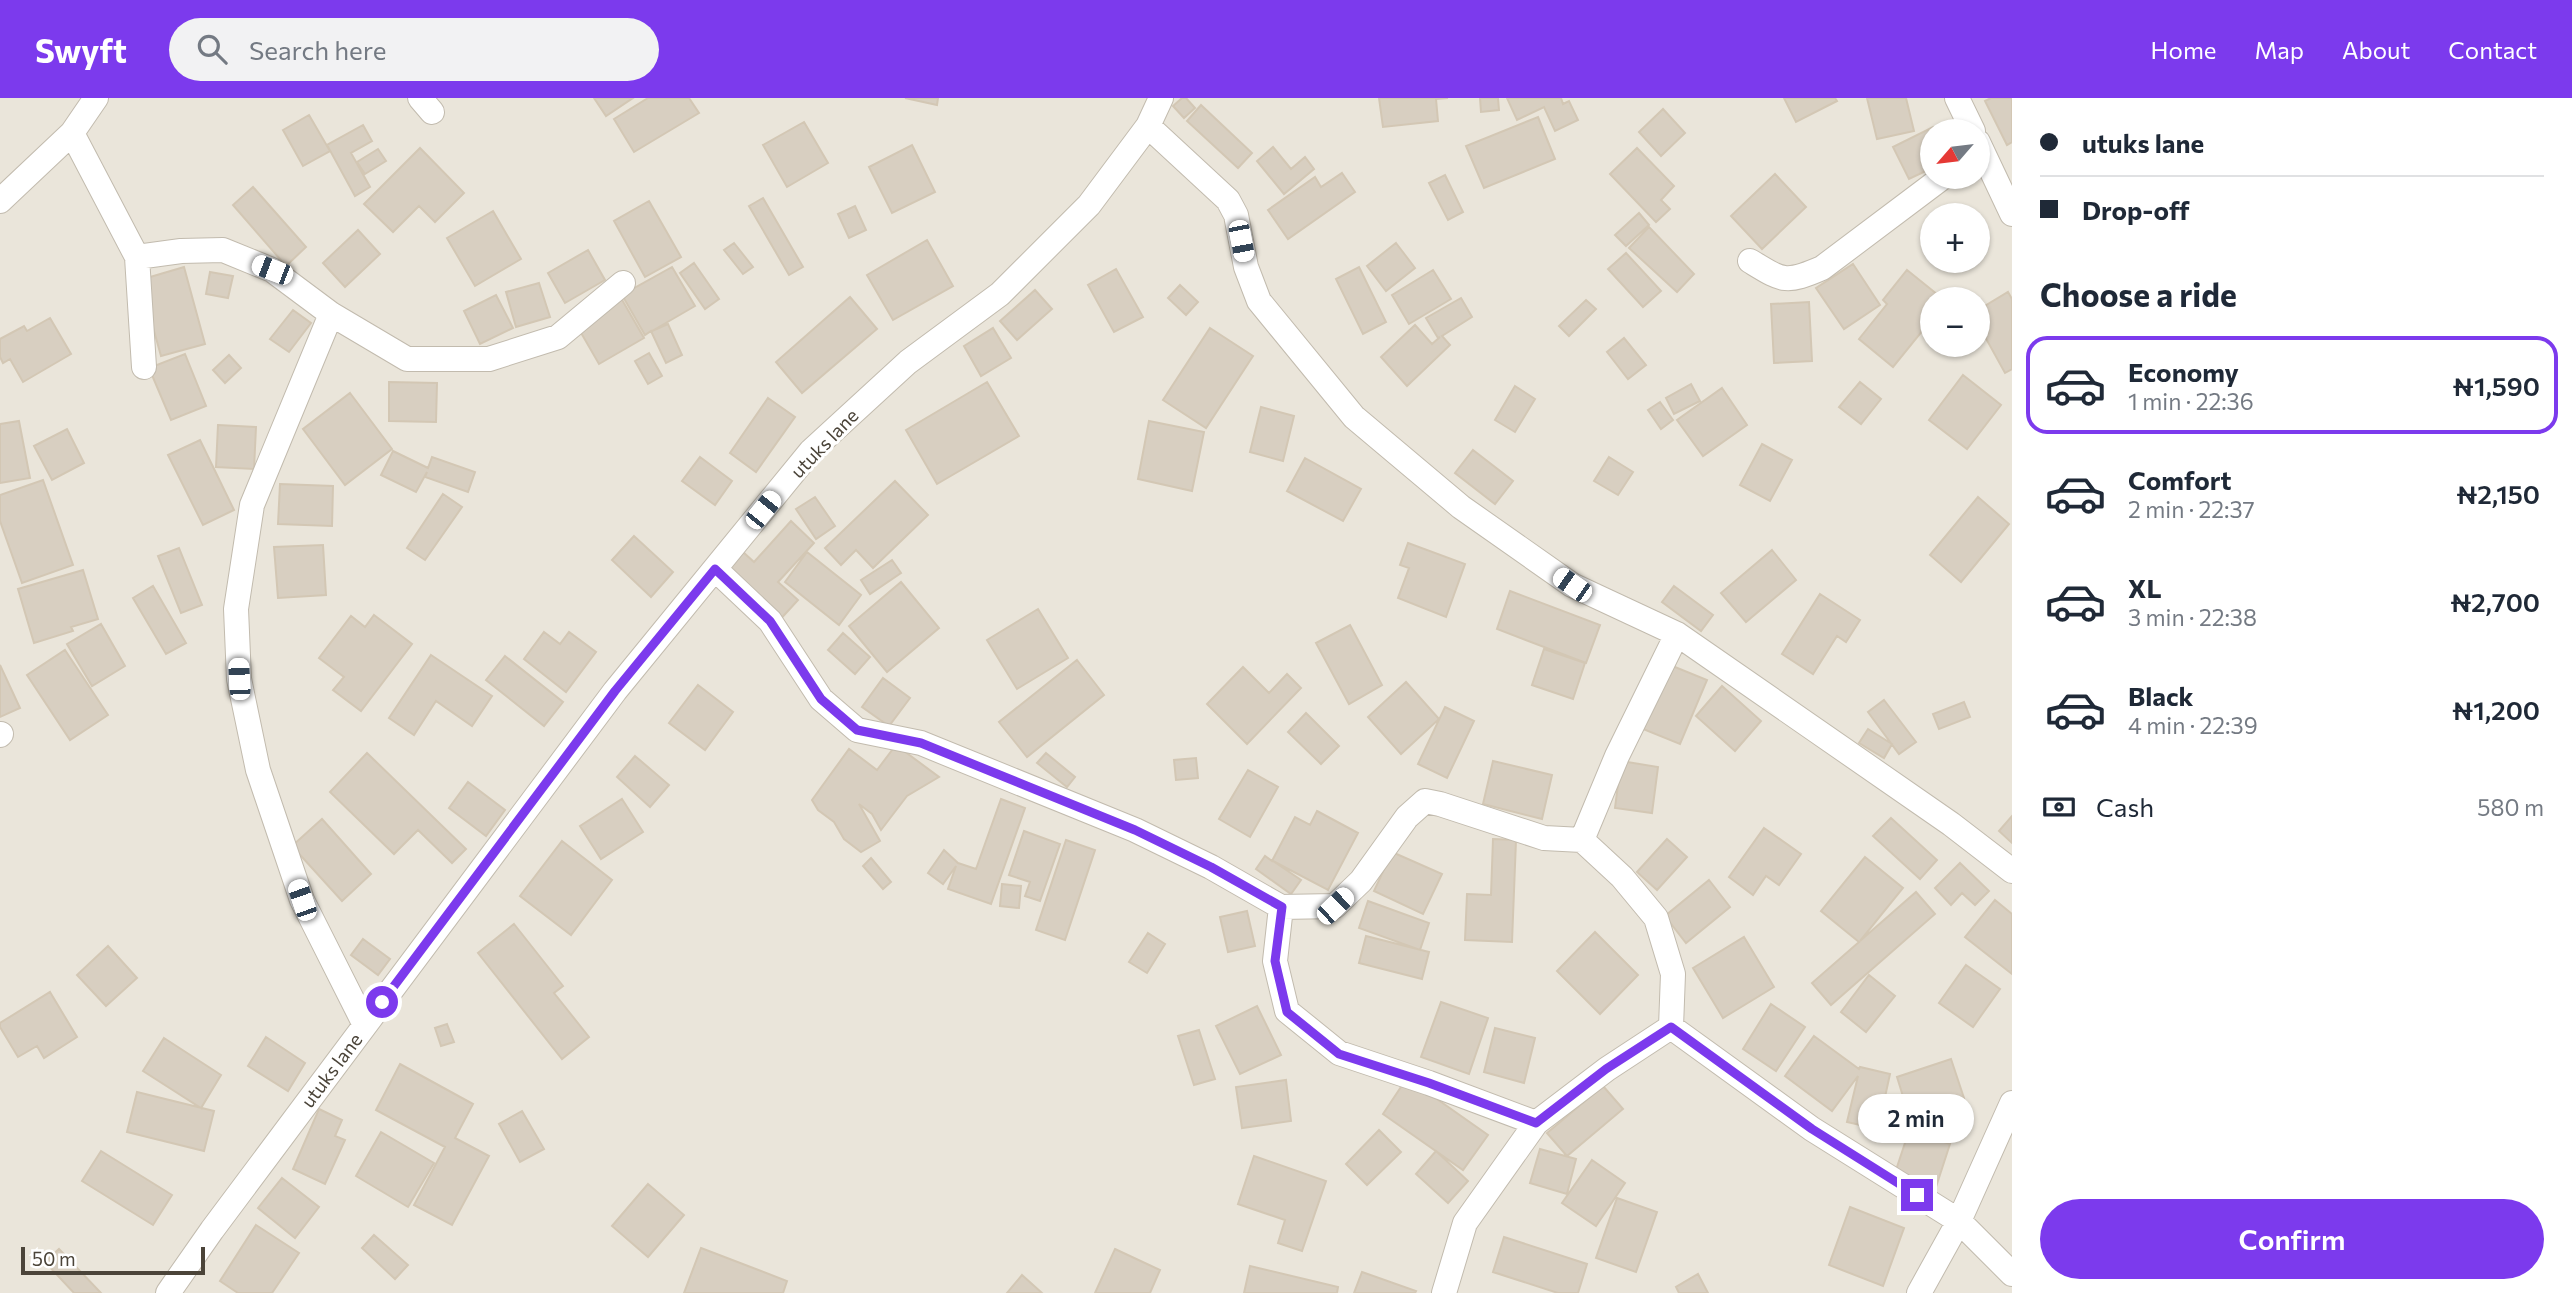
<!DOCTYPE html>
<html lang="en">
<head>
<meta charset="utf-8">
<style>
	body { margin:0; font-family:Commissioner,sans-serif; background:#f2f2f3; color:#1f2937; height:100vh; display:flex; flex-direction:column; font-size:26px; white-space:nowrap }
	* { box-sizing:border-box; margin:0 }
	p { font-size:23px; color:#747a83 }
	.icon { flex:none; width:38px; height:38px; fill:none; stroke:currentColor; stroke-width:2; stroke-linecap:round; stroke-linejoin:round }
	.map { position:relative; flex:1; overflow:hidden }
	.sheet { display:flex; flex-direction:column; background:#fff; width:560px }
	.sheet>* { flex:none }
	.banner { display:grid; align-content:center; height:154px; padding:0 28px; background:#fff }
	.needle { width:46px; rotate:242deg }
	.controls { position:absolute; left:1920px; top:21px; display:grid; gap:14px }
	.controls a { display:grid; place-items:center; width:70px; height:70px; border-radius:50%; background:#fff; box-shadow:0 2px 5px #0004; font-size:35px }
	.scale { position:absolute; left:21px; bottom:18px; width:184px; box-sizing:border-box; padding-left:7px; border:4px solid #4b4439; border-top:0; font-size:19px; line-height:24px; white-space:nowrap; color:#4b4439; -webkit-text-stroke:5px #fff; paint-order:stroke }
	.end { position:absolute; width:32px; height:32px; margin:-16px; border:9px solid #7c3aed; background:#fff; box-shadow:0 0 0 4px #fff }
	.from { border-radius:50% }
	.bubble { position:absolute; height:49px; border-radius:24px; background:#fff; box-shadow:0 2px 5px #0004; font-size:23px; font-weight:600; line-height:49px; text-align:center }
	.car { position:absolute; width:21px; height:42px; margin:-21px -10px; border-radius:9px; box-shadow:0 0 5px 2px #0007; background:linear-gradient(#fff 24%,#345 0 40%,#fff 0 76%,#345 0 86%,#fff 0) }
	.banner b { display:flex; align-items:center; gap:24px; height:66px; font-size:26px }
	.banner b+b { border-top:2px solid #e0e1e3 }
	.banner i { width:18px; height:18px; background:#1f2937 }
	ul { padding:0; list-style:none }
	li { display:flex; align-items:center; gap:21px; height:98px; margin:0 14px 10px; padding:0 14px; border:4px solid transparent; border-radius:21px }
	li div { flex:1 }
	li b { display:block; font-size:26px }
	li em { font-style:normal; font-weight:600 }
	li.active { border-color:#7c3aed }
	li>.icon { width:63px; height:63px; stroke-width:1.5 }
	h2 { padding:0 28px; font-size:32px; line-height:84px }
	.pay { display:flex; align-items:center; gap:18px; height:77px; padding:0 28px; font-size:26px }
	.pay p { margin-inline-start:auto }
	.primary-button { display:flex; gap:14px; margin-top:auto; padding:14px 28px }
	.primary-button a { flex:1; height:80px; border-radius:42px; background:#7c3aed; color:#fff; font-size:28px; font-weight:600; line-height:80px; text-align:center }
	header { display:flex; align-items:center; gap:42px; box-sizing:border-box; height:98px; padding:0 35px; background:#7c3aed; color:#fff }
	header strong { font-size:33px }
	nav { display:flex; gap:38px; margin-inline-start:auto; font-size:24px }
	.search { width:490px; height:63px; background:#f2f2f3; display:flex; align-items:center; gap:18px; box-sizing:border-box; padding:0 24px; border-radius:38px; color:#747a83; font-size:26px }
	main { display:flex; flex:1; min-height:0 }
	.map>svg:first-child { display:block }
	.residential { fill:#eae5da; fill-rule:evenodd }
	.building { fill:#d8cfc1; stroke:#d3c7b4; stroke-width:2 }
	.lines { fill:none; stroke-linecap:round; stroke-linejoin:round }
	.street-casing { stroke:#c2bbae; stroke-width:26 }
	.street { stroke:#fff; stroke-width:24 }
	.route { stroke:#7c3aed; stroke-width:9 }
	.labels { text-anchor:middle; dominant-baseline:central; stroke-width:6; stroke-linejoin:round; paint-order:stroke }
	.street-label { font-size:19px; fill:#4b4439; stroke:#fff }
</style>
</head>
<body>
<header>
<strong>Swyft</strong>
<div class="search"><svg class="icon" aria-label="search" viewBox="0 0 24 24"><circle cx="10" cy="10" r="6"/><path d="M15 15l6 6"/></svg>Search here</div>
<nav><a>Home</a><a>Map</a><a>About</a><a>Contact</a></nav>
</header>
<main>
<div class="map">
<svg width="2012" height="1195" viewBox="0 0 2012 1195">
	<rect width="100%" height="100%" fill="#f6f3ec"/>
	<path class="residential" d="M0,0H2012V1195H0ZM1932,33H1978V79H1932ZM1932,117H1978V163H1932ZM1932,201H1978V247H1932Z"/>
	<path class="building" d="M594,0H633L606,18Z
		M648,0H689L699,15L634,54L614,21Z
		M905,0H938L937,7Z
		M1182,0H1186L1195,10L1184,20L1173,8Z
		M1379,0H1448L1436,1L1438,23L1383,29Z
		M1480,0H1498L1499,12L1481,14Z
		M1507,0H1561L1563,6L1569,3L1578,22L1555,33L1544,9L1517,22Z
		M1784,0H1835L1837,3L1796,24Z
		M1867,0H1906L1914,33L1877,41Z
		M1991,0H2012V44L2007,47L1985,3Z
		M1201,7L1252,55L1238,70L1187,23Z
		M1663,11L1685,35L1661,58L1639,34Z
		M309,17L330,53L303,68L283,32Z
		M1538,19L1555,61L1484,90L1466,48Z
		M804,24L828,65L787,89L763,47Z
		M363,27L372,43L351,55L370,89L355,98L327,47Z
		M1933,29L1935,33H1932V70L1909,81L1893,49Z
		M912,47L935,94L892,115L869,69Z
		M1273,49L1291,71L1305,59L1314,71L1284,96L1257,63Z
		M420,50L464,95L435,124L419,108L393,134L364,106Z
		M1637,50L1674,88L1661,102L1670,111L1656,124L1610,76Z
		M378,51L386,63L365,76L357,64Z
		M1342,75L1355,94L1288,141L1268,112L1315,79L1321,89Z
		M1775,76L1806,109L1762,151L1731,118Z
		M1445,77L1463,114L1448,122L1429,85Z
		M253,89L306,149L286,168L233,107Z
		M763,100L803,169L789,177L749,108Z
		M649,103L681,159L645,179L614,123Z
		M855,108L866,132L849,140L838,116Z
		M493,113L521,161L475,188L447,140Z
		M1639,115L1649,127L1626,148L1615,137Z
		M1649,129L1694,176L1677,194L1629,150Z
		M358,132L380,156L345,189L323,165Z
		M927,142L953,188L893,222L867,177Z
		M734,145L753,169L743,176L724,152Z
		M1396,145L1415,170L1386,193L1367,168Z
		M588,152L605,182L565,205L548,175Z
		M1626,155L1661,193L1643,209L1608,171Z
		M694,165L719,201L705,211L680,175Z
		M1853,166L1880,207L1844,231L1816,190Z
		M184,169L205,246L161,258L140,182Z
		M672,169L695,208L652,233L668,226L682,257L666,265L651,233L645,237L622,197Z
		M1359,169L1386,224L1363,236L1336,181Z
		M1116,171L1143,219L1114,234L1088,187Z
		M1433,172L1451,201L1409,226L1392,197Z
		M1907,172L1943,201H1932V221L1893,269L1859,241L1887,206L1883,202Z
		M210,174L233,178L228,200L206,196Z
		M539,185L550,219L516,229L506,194Z
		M1180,187L1198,204L1186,217L1168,200Z
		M1035,192L1052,211L1017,242L1000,223Z
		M2008,194L2012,201V271L2005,275L1978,226V212Z
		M496,197L513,230L480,246L464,213Z
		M850,199L877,231L802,295L776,264Z
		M621,200L644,240L599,266L576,226Z
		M1461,200L1472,219L1442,238L1450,247L1407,288L1381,259L1415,227L1432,246L1440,239L1438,240L1426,220Z
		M1586,202L1596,211L1569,238L1559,228Z
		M1809,204L1812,263L1774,265L1771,206Z
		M293,212L311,225L289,254L270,241Z
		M50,220L71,256L23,284L10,261L3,265L0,259V241L24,228L27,233Z
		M993,230L1011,260L981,278L964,248Z
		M1210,230L1253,258L1206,330L1163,302Z
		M1624,240L1646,267L1628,281L1607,254Z
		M649,255L662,278L648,286L635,263Z
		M185,256L206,308L171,322L149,270Z
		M229,257L241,270L225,285L213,272Z
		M1963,277L2001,307L1967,351L1929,322Z
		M389,284L437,285L436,324L389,323Z
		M987,284L1019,338L937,386L906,332Z
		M1860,284L1881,301L1861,326L1839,309Z
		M1691,286L1700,303L1674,316L1666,300Z
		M1515,288L1535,301L1515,334L1495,322Z
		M1722,290L1747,327L1703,358L1677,322Z
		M350,295L392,351L345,387L303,331Z
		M768,300L795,319L756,374L730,355Z
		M1660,304L1673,322L1661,331L1648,312Z
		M1261,309L1294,318L1283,363L1250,354Z
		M19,323L30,380L0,385V326Z
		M1149,323L1204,334L1192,393L1138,381Z
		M218,327L256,329L254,371L216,369Z
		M67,331L84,365L52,382L34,348Z
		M200,342L234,412L203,427L168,357Z
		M1762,346L1792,362L1770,403L1740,387Z
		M1473,352L1513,383L1495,406L1455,375Z
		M393,353L428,370L432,359L475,374L468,394L425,379L427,374L416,394L381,377Z
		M700,359L732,383L715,407L682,383Z
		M1609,359L1633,374L1618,397L1594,383Z
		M1305,360L1361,391L1343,423L1287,393Z
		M43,382L73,467L22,485L0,423V397Z
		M895,383L928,417L873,470L856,452L841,467L825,450Z
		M280,386L333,388L332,428L278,426Z
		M443,396L462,409L425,462L407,450Z
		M815,399L835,428L816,441L796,411Z
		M1978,399L2009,426L1961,484L1930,457Z
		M791,423L814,445L778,484L798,502L776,526L723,476L743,454L754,464Z
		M634,438L673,474L651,499L612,462Z
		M1408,445L1465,466L1446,519L1398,500L1409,470L1400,467Z
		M323,447L326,497L278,500L274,449Z
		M179,450L202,507L181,515L158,458Z
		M1772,452L1796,482L1746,524L1721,495Z
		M807,454L861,497L839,527L785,484Z
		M892,462L901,475L870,496L861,482Z
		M83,472L98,521L71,529L73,533L34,545L18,491Z
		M901,484L939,530L887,574L849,528Z
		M153,488L186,545L166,556L133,500Z
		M1674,488L1713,517L1701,533L1662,504Z
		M1510,493L1600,527L1586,565L1497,531Z
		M1820,496L1860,522L1846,544L1837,538L1813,576L1782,556Z
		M1038,511L1068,560L1017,591L987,542Z
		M374,517L412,546L361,613L333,592L344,579L319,560L351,518L365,529Z
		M101,526L125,568L92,588L67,546Z
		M1350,527L1382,587L1349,606L1316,545Z
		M544,534L560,546L569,534L596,554L566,594L524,561Z
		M843,535L870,559L855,576L828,552Z
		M1544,551L1585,565L1573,601L1532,587Z
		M65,552L108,617L70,642L27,577Z
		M431,557L492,598L472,628L436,603L414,637L389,620Z
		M505,558L563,604L544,628L486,582Z
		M1077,562L1104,597L1027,659L999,624Z
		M0,567L20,610L0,619Z
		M1670,567L1707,582L1680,646L1643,631Z
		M1243,569L1269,595L1287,576L1301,590L1247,646L1207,606Z
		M883,580L910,600L889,628L862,609Z
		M1406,584L1439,621L1401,656L1368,619Z
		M698,587L733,614L705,652L669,625Z
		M1722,588L1761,623L1735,653L1696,618Z
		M1884,602L1916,644L1899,656L1868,614Z
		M1964,604L1970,619L1939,631L1933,616Z
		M1445,609L1474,623L1447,680L1418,666Z
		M1306,615L1339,648L1321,666L1288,634Z
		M1868,631L1892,646L1884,660L1859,645Z
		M896,647L939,679L907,698L881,732L872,716L859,706L880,743L861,754L844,741L834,724L818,712L812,702L849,651L877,672Z
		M367,655L466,751L452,765L418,732L394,756L330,694Z
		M1046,655L1075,679L1067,689L1037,665Z
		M635,658L669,687L650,709L617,679Z
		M1196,660L1198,680L1176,682L1174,662Z
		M1493,663L1552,677L1542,721L1483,706Z
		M1621,663L1658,669L1652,715L1615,710Z
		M1248,672L1278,689L1250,739L1219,721Z
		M468,684L505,712L486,738L449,710Z
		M622,701L643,734L601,761L580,728Z
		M1001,701L1025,710L991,806L948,791L956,768L943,786L928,775L944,752L958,765L976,771Z
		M1317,713L1358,735L1328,792L1273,763L1301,782L1291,796L1256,771L1265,758L1272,763L1295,719L1310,727Z
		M2012,718V745L1999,733Z
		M1891,720L1937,762L1920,781L1873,738Z
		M322,721L371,776L342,803L292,748Z
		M1764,730L1801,756L1779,787L1766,778L1753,797L1729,779Z
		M1024,733L1060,746L1040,803L1025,798L1030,784L1009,777Z
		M1493,741L1516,742L1512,844L1465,842L1467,796L1491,797Z
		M1667,741L1687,759L1657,792L1637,774Z
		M1066,742L1095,752L1065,842L1036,832Z
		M562,743L612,782L571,837L520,798Z
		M1392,754L1442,776L1423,816L1374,793Z
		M1865,759L1903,790L1860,843L1916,794L1935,816L1831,907L1812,885L1859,844L1821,813Z
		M871,760L891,784L883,791L863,768Z
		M1960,765L1989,793L1975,807L1962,795L1951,807L1935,790Z
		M1709,782L1730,809L1686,845L1665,818Z
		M1002,786L1021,788L1019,810L1000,808Z
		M1995,802L2012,816V876L1965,839Z
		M1368,803L1429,825L1420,852L1359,830Z
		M1247,813L1255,848L1228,854L1220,819Z
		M514,826L563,888L554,895L589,939L562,961L478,855Z
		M1595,834L1638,877L1600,916L1557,873Z
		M1148,835L1165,846L1147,875L1129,864Z
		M1366,838L1429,854L1422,881L1359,865Z
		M1744,839L1774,889L1723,920L1693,870Z
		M363,841L390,861L378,877L351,857Z
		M108,848L137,880L106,908L77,877Z
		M1966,867L2000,891L1973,929L1939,905Z
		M1869,877L1895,898L1866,934L1841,914Z
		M50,894L77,939L44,960L37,948L18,959L0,929V925Z
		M1441,904L1488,920L1469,976L1421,959Z
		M1771,906L1805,929L1776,973L1743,951Z
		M1257,908L1281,957L1240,976L1216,928Z
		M447,926L454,944L441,948L435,930Z
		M1495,930L1535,940L1524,985L1484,974Z
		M1199,932L1215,981L1194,987L1178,938Z
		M1814,938L1859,971L1860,969L1890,976L1878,1031L1847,1024L1858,978L1832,1013L1785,978Z
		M266,939L305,965L288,993L248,968Z
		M164,940L221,977L201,1010L143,973Z
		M1951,961L1964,1000L1943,1007L1948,1023L1915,1034L1950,1046L1936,1089L1895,1075L1909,1033L1914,1034L1897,979Z
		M400,966L473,1006L455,1040L489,1058L452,1127L414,1107L445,1049L376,1012Z
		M1407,980L1488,1037L1463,1072L1383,1016Z
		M1286,982L1291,1023L1242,1030L1236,989Z
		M1603,988L1623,1011L1567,1058L1547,1035Z
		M137,994L214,1013L204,1053L127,1034Z
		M319,1011L342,1022L335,1038L345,1042L325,1086L293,1071Z
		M522,1013L544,1051L520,1064L499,1026Z
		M1379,1032L1401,1054L1367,1087L1346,1066Z
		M381,1034L434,1065L408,1109L356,1078Z
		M1540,1051L1576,1061L1567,1096L1530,1085Z
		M101,1053L172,1097L153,1127L82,1083Z
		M1436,1053L1468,1083L1448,1105L1416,1076Z
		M1254,1058L1326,1083L1302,1153L1278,1145L1285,1122L1238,1106Z
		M1592,1062L1625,1085L1596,1128L1562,1105Z
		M282,1080L319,1109L295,1140L258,1110Z
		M648,1086L684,1117L648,1159L612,1128Z
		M1617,1100L1657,1114L1636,1174L1596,1160Z
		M1850,1109L1904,1130L1883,1188L1829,1167Z
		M256,1127L299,1155L272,1195H238L220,1183Z
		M374,1137L408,1167L395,1181L362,1150Z
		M1504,1139L1587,1166L1578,1195H1558L1493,1174Z
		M701,1150L787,1183L783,1195H684Z
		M59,1151L101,1195H74L45,1164Z
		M1115,1151L1160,1172L1150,1195H1095Z
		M1250,1168L1338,1189L1337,1195H1244Z
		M1362,1174L1416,1193L1415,1195H1354Z
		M1698,1176L1708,1195H1679L1676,1189Z
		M1022,1177L1042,1195H1007Z"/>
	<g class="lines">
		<defs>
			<path id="street" d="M420,0L432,14
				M1957,0L1973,33
				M1148,28L1228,102L1236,117L1246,169L1259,203L1354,319L1461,409L1572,487L1677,536L1951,726L2012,773
				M72,35L137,159L144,269
				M1978,44L2012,116
				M0,103L72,35L96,0
				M137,159L181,153L223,152L272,172L331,216L407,261H489L558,239L623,185
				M1750,163C1783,183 1785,186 1822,170L1943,79
				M331,216L252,407L236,511L239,581L258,672L302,802L365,927
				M715,471L770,523L821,601L857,632L921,645L1135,732L1211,769L1281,809L1335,808L1361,783L1407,719L1425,703L1440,706L1544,740L1582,742
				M0,637L1,636
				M1281,809L1275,863L1287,913L1339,955L1429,985L1536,1025
				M1671,929L1673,876L1656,820L1622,779L1582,742L1617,658L1677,536
				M1671,929L1812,1031L1959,1123L2012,1176
				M168,1195L212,1132L615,593L811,353L908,264L1000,196L1089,107L1148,28L1161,0
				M1444,1195L1465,1125L1536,1025L1607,971L1671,929
				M1919,1195L1959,1123L2012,1005"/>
		</defs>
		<use href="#street" class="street-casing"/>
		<use href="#street" class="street"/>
	</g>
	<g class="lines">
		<path class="route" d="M382,904L615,593L715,471L770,523L821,601L857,632L921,645L1135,732L1211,769L1282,809L1275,863L1287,914L1339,956L1429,985L1536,1025L1606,971L1671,929L1812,1031L1917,1097"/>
	</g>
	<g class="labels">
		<g class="street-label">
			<text transform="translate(824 345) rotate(-46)">utuks lane</text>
			<text transform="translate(331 972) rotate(-53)">utuks lane</text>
		</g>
	</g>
</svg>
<div class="controls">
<a><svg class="needle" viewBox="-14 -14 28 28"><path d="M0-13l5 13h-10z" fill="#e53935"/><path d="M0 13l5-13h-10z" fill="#747a83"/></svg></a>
<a>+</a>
<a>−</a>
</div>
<div class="scale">50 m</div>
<i class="end from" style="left:382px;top:904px"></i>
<i class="end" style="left:1917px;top:1097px"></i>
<div class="bubble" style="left:1858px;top:996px;width:116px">2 min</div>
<i class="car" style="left:1241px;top:143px;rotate:169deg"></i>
<i class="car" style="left:272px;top:172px;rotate:291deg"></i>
<i class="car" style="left:763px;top:412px;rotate:39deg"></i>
<i class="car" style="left:1572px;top:487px;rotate:305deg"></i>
<i class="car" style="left:239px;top:581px;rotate:357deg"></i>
<i class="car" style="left:302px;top:802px;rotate:341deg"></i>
<i class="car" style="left:1335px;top:808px;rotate:46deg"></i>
</div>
<section class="sheet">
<div class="banner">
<b><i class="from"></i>utuks lane</b>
<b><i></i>Drop-off</b>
</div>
<h2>Choose a ride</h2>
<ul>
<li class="active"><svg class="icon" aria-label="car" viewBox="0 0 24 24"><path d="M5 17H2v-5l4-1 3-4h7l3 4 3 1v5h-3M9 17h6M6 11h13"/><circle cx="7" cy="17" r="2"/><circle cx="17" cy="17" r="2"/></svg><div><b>Economy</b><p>1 min · 22:36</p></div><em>₦1,590</em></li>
<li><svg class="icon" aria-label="car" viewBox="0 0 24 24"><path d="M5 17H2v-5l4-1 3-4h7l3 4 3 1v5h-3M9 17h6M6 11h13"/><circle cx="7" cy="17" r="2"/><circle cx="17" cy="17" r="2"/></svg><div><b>Comfort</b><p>2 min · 22:37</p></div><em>₦2,150</em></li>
<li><svg class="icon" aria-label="car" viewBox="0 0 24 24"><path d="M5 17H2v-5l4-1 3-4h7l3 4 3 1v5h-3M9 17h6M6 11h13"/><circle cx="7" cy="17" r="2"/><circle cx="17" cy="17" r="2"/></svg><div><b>XL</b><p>3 min · 22:38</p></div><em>₦2,700</em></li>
<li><svg class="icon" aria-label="car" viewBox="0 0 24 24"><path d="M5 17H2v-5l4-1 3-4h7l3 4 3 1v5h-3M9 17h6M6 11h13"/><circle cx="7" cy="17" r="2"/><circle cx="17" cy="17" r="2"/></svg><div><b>Black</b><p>4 min · 22:39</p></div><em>₦1,200</em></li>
</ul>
<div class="pay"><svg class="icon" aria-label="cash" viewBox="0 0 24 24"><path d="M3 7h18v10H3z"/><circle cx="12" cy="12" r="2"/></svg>Cash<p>580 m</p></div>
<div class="primary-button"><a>Confirm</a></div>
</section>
</main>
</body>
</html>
